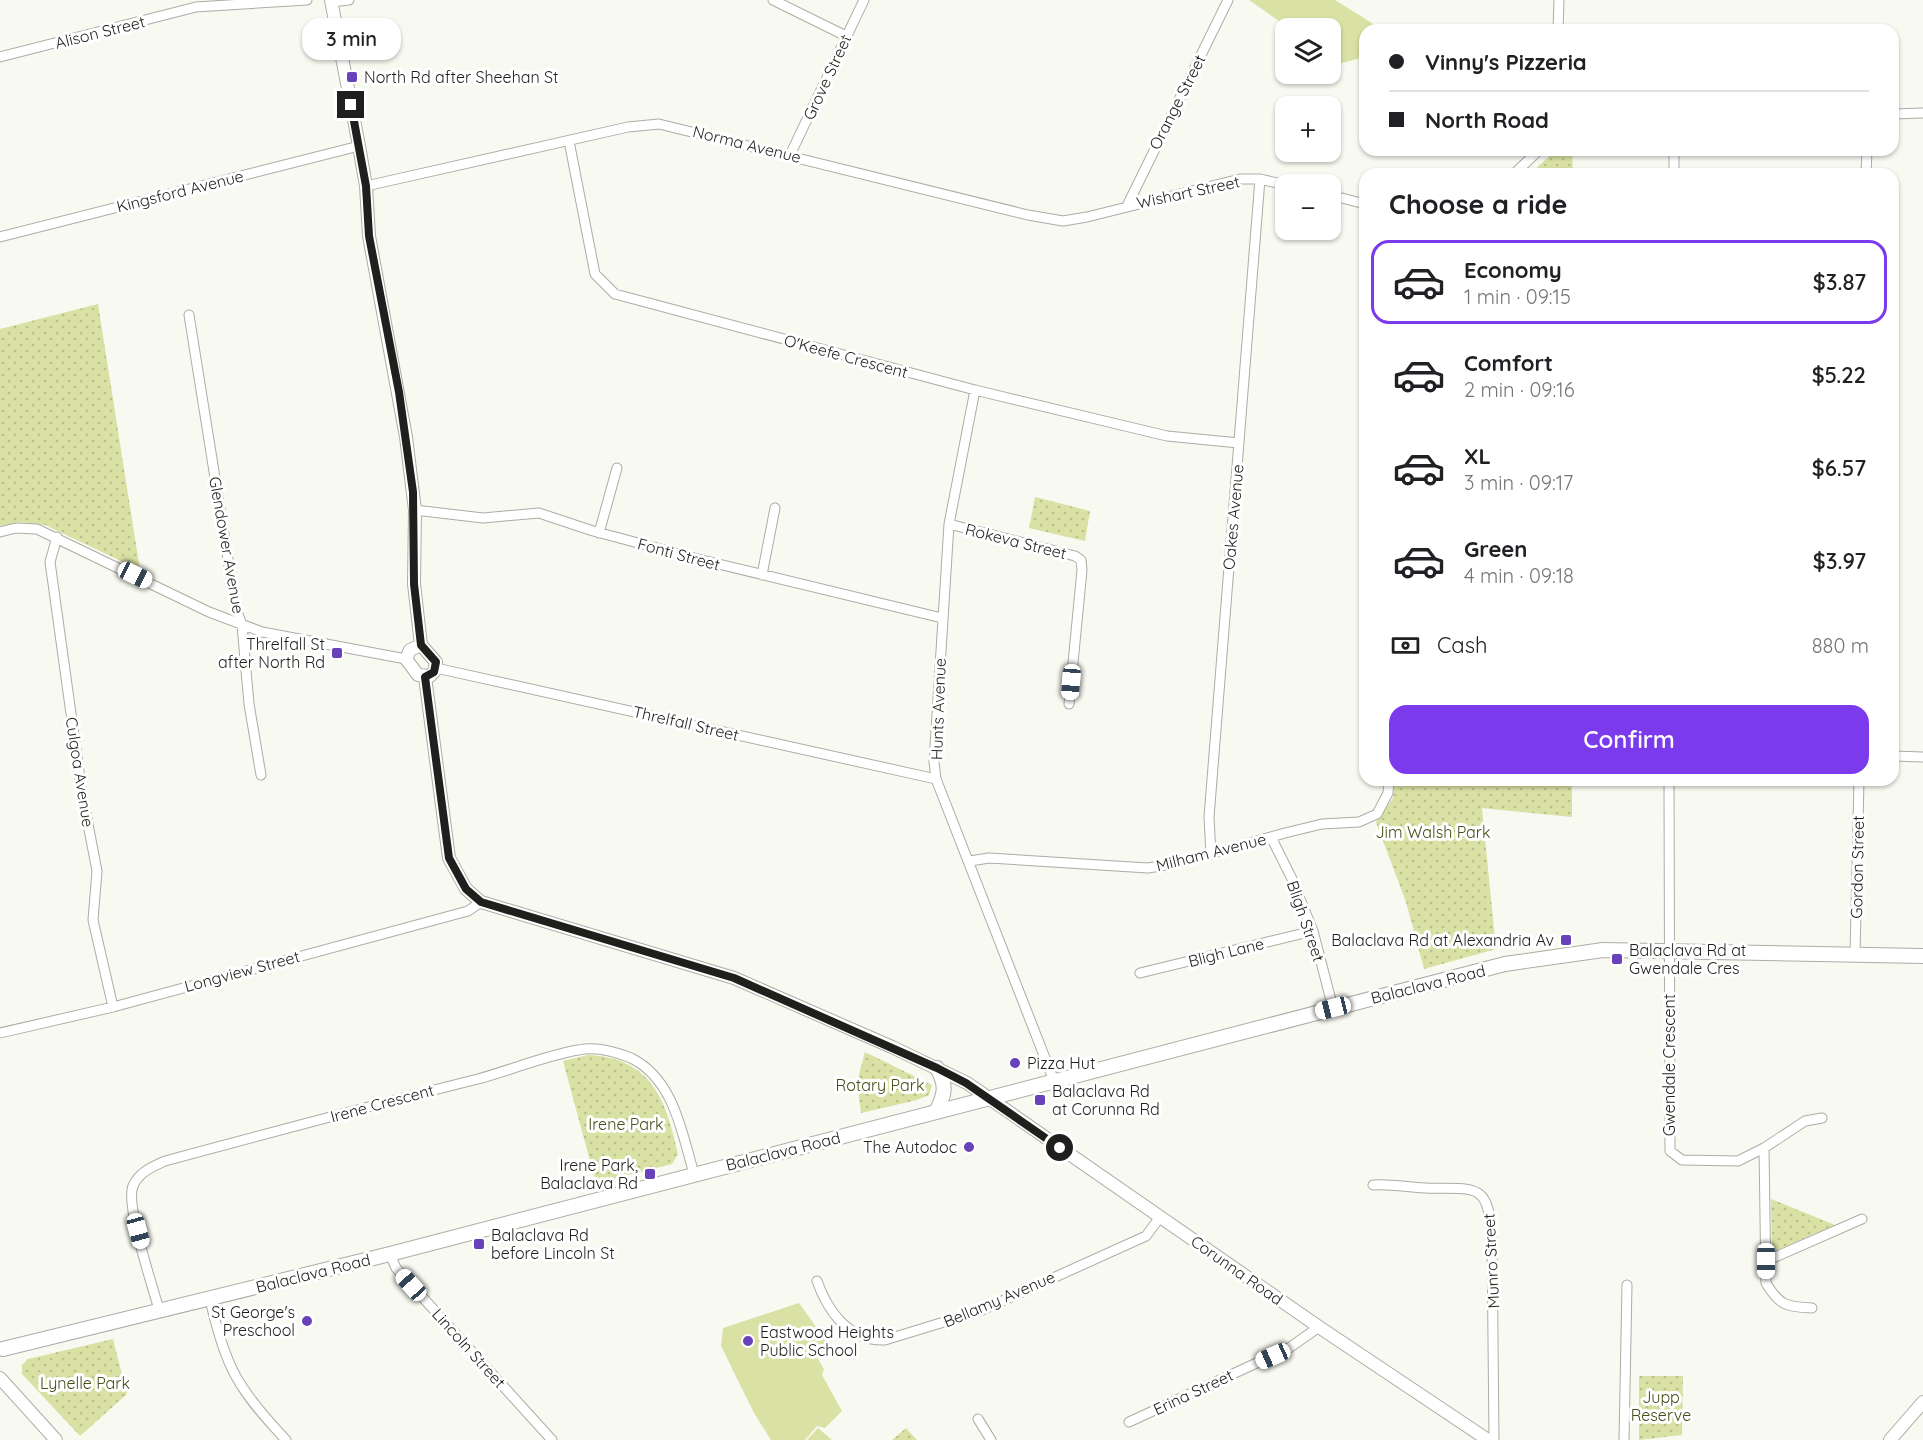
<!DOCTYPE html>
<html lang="en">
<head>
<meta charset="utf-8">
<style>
	body { margin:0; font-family:Quicksand,sans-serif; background:#f2f2f2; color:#202124; height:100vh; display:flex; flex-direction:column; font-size:22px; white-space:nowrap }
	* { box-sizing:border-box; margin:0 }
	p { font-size:20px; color:#757577 }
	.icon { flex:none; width:33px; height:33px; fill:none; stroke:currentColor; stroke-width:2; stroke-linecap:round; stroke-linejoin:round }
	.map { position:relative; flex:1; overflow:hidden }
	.drawer { position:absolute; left:1359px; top:168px; width:540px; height:618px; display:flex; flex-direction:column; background:#fff; border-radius:18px; box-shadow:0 2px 4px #0004 }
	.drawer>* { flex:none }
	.guide { position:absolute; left:1359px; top:24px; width:540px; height:132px; border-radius:18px; box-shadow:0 2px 4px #0004; display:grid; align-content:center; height:132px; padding:0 30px; background:#fff }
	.buttons { position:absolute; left:1275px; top:18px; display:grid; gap:12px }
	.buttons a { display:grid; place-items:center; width:66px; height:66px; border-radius:12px; background:#fff; box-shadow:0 2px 4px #0004; font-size:30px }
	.end { position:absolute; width:27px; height:27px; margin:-14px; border:8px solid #1f1f1d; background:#fff; box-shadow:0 0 0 3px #fff }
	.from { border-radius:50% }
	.bubble { position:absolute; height:42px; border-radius:18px; background:#fff; box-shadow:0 2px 4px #0004; font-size:20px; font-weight:600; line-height:42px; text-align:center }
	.car { position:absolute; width:18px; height:36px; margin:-18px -9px; border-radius:8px; box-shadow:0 0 4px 2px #0007; background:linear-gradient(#fff 24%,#345 0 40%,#fff 0 76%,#345 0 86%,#fff 0) }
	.guide b { display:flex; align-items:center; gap:21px; height:57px; font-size:22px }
	.guide b+b { border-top:2px solid #e0e0e0 }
	.guide i { width:15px; height:15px; background:#202124 }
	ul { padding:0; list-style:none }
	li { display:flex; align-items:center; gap:18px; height:84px; margin:0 12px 9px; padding:0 18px; border:3px solid transparent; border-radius:18px }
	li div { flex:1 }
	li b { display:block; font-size:22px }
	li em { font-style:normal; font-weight:600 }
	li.on { border-color:#7c3aed }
	li>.icon { width:54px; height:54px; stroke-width:1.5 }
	h2 { padding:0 30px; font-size:27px; line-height:72px }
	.pay { display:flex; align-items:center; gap:15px; height:66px; padding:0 30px; font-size:22px }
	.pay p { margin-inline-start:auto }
	.action { display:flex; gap:12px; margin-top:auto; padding:12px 30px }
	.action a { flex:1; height:69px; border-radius:18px; background:#7c3aed; color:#fff; font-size:24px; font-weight:600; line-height:69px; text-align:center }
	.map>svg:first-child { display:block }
	.grass { fill:#dae1a4 }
	.park { fill:url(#park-dots) }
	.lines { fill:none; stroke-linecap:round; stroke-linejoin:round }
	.minor-casing { stroke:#acada5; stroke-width:11 }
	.tertiary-casing { stroke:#acada5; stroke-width:14 }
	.secondary-casing { stroke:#acada5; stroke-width:16 }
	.minor { stroke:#fff; stroke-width:9 }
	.tertiary { stroke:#fff; stroke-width:12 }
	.secondary { stroke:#fff; stroke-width:14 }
	.route { stroke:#1f1f1d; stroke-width:8 }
	.poi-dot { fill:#6842ba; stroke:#fff; stroke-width:2 }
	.labels { text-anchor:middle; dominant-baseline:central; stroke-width:6; stroke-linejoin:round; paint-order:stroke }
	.street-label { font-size:16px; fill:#1f1f1d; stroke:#fff }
	.poi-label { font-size:16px; fill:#1f1f1d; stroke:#fff; text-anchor:start }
	.park-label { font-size:16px; fill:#494d17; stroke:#fff }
</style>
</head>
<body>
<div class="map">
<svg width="1923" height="1440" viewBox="0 0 1923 1440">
	<defs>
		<pattern id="park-dots" width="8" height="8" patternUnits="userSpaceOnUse" patternTransform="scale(1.5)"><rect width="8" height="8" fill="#dae1a4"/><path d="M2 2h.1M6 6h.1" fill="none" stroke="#bbc18d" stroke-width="1.8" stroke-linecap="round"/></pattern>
	</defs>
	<rect width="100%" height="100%" fill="#f8f9f1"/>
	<path class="grass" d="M1249,0H1335L1383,30H1365V57L1342,63L1331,55L1330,28H1289Z
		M799,1303L831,1348L818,1359L824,1369L822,1375L842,1411L825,1428L817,1426L805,1440H771L754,1413L721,1346L723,1328Z
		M818,1428L832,1440H807Z"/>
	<path class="park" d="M1556,150H1572L1573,174H1530Z
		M98,304L140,570L45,525L19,522L0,526V329Z
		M1035,497L1090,511L1085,541L1029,528Z
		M1395,780H1572V817L1482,808L1496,949L1424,969L1406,902L1376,822L1393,798Z
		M865,1052L932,1085L929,1095L917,1100L861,1113L857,1082Z
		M588,1055C652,1058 666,1100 678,1154L672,1164L596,1183L563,1061Z
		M1771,1199L1835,1225L1772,1252Z
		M113,1339L127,1394L80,1436L22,1374V1365L28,1359Z
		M1639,1376H1683L1682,1435L1639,1440Z
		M906,1428L917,1440H892Z"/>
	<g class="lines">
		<defs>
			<path id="minor" d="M773,0L846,36
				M331,2L349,0
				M1558,30L1559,0
				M0,57L196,7L307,0
				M1893,114L1923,113
				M569,141L595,274L615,294L975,390L1167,436L1239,443
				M790,155L864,0
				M1514,174L1539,150
				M1674,174V150
				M1866,174L1867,150
				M366,186L628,127L659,124L1028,215L1063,221L1087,217L1240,179H1260L1286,185
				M1330,195L1365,204
				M1127,206L1228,0
				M0,237L359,146
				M189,315L236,609L242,625L249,704L261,775
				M975,390L949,524L934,762L936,779L1054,1081
				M415,510L483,518L539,513L593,531L702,560L942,618
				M949,524L1075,556L1081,560L1082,570L1069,704
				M0,532L16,528L37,529L209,612L262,632L406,659
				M599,533L617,468
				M57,537L50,562L82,793L97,871L93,920L113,1007
				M762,575L775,508
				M436,668L936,779
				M1893,756L1923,757
				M1669,780L1670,1151L1682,1160L1738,1161L1764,1148L1805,1121L1822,1118
				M1271,837L1292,879L1313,931L1333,1008
				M1211,854L1209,817L1260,179
				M970,861L989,858L1148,868L1178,863L1285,833L1322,824L1359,822L1377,814L1388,793L1389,780
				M1855,954L1859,780
				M1140,973L1313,931
				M0,1033L113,1007L468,911L481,902
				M1764,1148L1766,1283C1779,1305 1786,1307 1812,1308
				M1373,1185C1391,1184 1407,1187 1425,1188C1474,1190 1489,1179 1492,1239L1494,1440
				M390,1254L396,1268L552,1440
				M1766,1261L1862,1219
				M817,1281C828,1312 849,1341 885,1340L980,1311L1146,1236L1160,1217
				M210,1299C225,1367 238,1389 286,1440
				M159,1310C153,1287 125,1205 133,1186C139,1172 152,1167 165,1161C269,1133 373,1105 478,1079C511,1070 544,1056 578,1050C596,1046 614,1051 631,1058C674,1079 682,1133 694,1174
				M978,1419L991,1440
				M1129,1422L1289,1348L1319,1327
				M1624,1440L1627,1285"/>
			<path id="tertiary" d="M331,0L359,146L366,186L369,236L406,437L415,510L414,584L421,645
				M421,645L436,662L434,672L430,676L418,675L406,659L410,650Z
				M425,677L449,858L466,889L481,902L734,978L892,1047L967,1083L1319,1327L1488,1440
				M0,1378L56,1440
				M1890,1440L1923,1402"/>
			<path id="secondary" d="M936,1112C945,1095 947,1085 937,1068
				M3,1349L390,1254L1505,964L1603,950L1923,956"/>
		</defs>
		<use href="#minor" class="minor-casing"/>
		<use href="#tertiary" class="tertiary-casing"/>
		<use href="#secondary" class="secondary-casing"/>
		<use href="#minor" class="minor"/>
		<use href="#tertiary" class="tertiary"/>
		<use href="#secondary" class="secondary"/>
	</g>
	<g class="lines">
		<path class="route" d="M351,105L366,186L369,236L399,392L413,492L414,584L421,645L436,662L434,672L425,677L449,858L466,889L481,902L734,978L937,1068L966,1083L1060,1148"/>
	</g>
	<g class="poi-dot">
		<rect x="346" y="71" width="12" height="12" rx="3"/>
		<rect x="331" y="647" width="12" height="12" rx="3"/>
		<rect x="1560" y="934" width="12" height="12" rx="3"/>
		<rect x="1611" y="953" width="12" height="12" rx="3"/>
		<circle cx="1015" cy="1063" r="6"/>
		<rect x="1034" y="1094" width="12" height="12" rx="3"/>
		<circle cx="969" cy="1147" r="6"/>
		<rect x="644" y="1168" width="12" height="12" rx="3"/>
		<rect x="473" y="1238" width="12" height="12" rx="3"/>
		<circle cx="307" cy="1321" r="6"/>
		<circle cx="748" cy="1341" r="6"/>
	</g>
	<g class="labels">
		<g class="street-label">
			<text transform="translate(100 32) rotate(-14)">Alison Street</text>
			<text transform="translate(827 77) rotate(-65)">Grove Street</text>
			<text transform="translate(1177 102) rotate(-63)">Orange Street</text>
			<text transform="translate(747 144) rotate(14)">Norma Avenue</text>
			<text transform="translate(180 191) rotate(-14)">Kingsford Avenue</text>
			<text transform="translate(1188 192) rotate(-12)">Wishart Street</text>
			<text transform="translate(846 356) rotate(15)">O'Keefe Crescent</text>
			<text transform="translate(1233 517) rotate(-85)">Oakes Avenue</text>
			<text transform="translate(1016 541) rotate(14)">Rokeva Street</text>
			<text transform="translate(227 545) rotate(80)">Glendower Avenue</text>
			<text transform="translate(679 554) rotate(15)">Fonti Street</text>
			<text transform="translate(938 709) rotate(-88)">Hunts Avenue</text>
			<text transform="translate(686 723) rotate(13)">Threlfall Street</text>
			<text transform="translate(80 772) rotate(81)">Culgoa Avenue</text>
			<text transform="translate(1211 852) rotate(-14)">Milham Avenue</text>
			<text transform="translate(1857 867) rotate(-89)">Gordon Street</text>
			<text transform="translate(1306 921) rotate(71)">Bligh Street</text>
			<text transform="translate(1226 952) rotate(-14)">Bligh Lane</text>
			<text transform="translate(242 971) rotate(-15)">Longview Street</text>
			<text transform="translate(1428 984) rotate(-14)">Balaclava Road</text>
			<text transform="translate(1669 1065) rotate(-90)">Gwendale Crescent</text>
			<text transform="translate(382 1103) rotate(-15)">Irene Crescent</text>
			<text transform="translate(783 1151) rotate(-14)">Balaclava Road</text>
			<text transform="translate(1491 1261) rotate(-93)">Munro Street</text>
			<text transform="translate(1237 1270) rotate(35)">Corunna Road</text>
			<text transform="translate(313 1273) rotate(-14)">Balaclava Road</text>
			<text transform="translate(999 1299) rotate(-23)">Bellamy Avenue</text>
			<text transform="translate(469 1348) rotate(48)">Lincoln Street</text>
			<text transform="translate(1193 1392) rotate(-25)">Erina Street</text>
		</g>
		<g class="poi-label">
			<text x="364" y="77">North Rd after Sheehan St</text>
			<text x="325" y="644" text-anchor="end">Threlfall St<tspan x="325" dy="18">after North Rd</tspan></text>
			<text x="1554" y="940" text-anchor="end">Balaclava Rd at Alexandria Av</text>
			<text x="1629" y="950">Balaclava Rd at<tspan x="1629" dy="18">Gwendale Cres</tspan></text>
			<text x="1027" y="1063">Pizza Hut</text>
			<text x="1052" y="1091">Balaclava Rd<tspan x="1052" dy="18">at Corunna Rd</tspan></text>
			<text x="957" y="1147" text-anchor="end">The Autodoc</text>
			<text x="638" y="1165" text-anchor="end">Irene Park,<tspan x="638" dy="18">Balaclava Rd</tspan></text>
			<text x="491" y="1235">Balaclava Rd<tspan x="491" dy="18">before Lincoln St</tspan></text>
			<text x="295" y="1312" text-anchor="end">St George's<tspan x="295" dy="18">Preschool</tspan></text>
			<text x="760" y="1332">Eastwood Heights<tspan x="760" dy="18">Public School</tspan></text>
		</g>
		<g class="park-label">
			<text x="1433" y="832">Jim Walsh Park</text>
			<text x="880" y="1085">Rotary Park</text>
			<text x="626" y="1124">Irene Park</text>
			<text x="85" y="1383">Lynelle Park</text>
			<text x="1661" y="1397">Jupp<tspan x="1661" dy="18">Reserve</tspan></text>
		</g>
	</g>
</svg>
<div class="buttons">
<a><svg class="icon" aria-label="layers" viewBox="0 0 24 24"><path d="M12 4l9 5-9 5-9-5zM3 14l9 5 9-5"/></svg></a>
<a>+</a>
<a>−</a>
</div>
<i class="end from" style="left:1060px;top:1148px"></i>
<i class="end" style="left:351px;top:105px"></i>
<div class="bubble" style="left:302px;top:18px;width:99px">3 min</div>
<i class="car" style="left:135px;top:575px;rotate:116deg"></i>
<i class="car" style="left:1071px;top:682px;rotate:185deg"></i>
<i class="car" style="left:1333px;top:1008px;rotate:256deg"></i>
<i class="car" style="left:138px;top:1231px;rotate:165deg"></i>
<i class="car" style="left:1766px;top:1261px;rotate:180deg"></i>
<i class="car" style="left:411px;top:1285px;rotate:318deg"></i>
<i class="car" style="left:1273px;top:1356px;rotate:246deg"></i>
<div class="guide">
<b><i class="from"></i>Vinny's Pizzeria</b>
<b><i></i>North Road</b>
</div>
<section class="drawer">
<h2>Choose a ride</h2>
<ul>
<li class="on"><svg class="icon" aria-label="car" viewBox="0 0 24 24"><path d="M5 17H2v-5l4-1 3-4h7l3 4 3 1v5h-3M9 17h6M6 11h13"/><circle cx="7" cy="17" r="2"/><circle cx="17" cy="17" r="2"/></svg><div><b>Economy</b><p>1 min · 09:15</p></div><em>$3.87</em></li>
<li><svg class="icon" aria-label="car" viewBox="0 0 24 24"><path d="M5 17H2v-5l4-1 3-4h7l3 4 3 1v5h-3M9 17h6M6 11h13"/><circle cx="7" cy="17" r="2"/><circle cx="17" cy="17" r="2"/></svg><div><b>Comfort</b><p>2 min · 09:16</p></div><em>$5.22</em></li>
<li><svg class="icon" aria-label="car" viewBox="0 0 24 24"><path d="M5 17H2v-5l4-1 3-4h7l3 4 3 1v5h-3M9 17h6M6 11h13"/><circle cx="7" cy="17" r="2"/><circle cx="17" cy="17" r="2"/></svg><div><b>XL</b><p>3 min · 09:17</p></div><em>$6.57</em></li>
<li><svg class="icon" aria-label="car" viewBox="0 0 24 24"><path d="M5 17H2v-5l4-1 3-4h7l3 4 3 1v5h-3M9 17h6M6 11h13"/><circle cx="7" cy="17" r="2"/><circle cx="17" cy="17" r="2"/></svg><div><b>Green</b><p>4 min · 09:18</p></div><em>$3.97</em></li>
</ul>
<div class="pay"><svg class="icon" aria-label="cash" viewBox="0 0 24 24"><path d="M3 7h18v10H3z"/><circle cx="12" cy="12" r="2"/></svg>Cash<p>880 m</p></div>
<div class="action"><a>Confirm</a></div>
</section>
</div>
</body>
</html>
